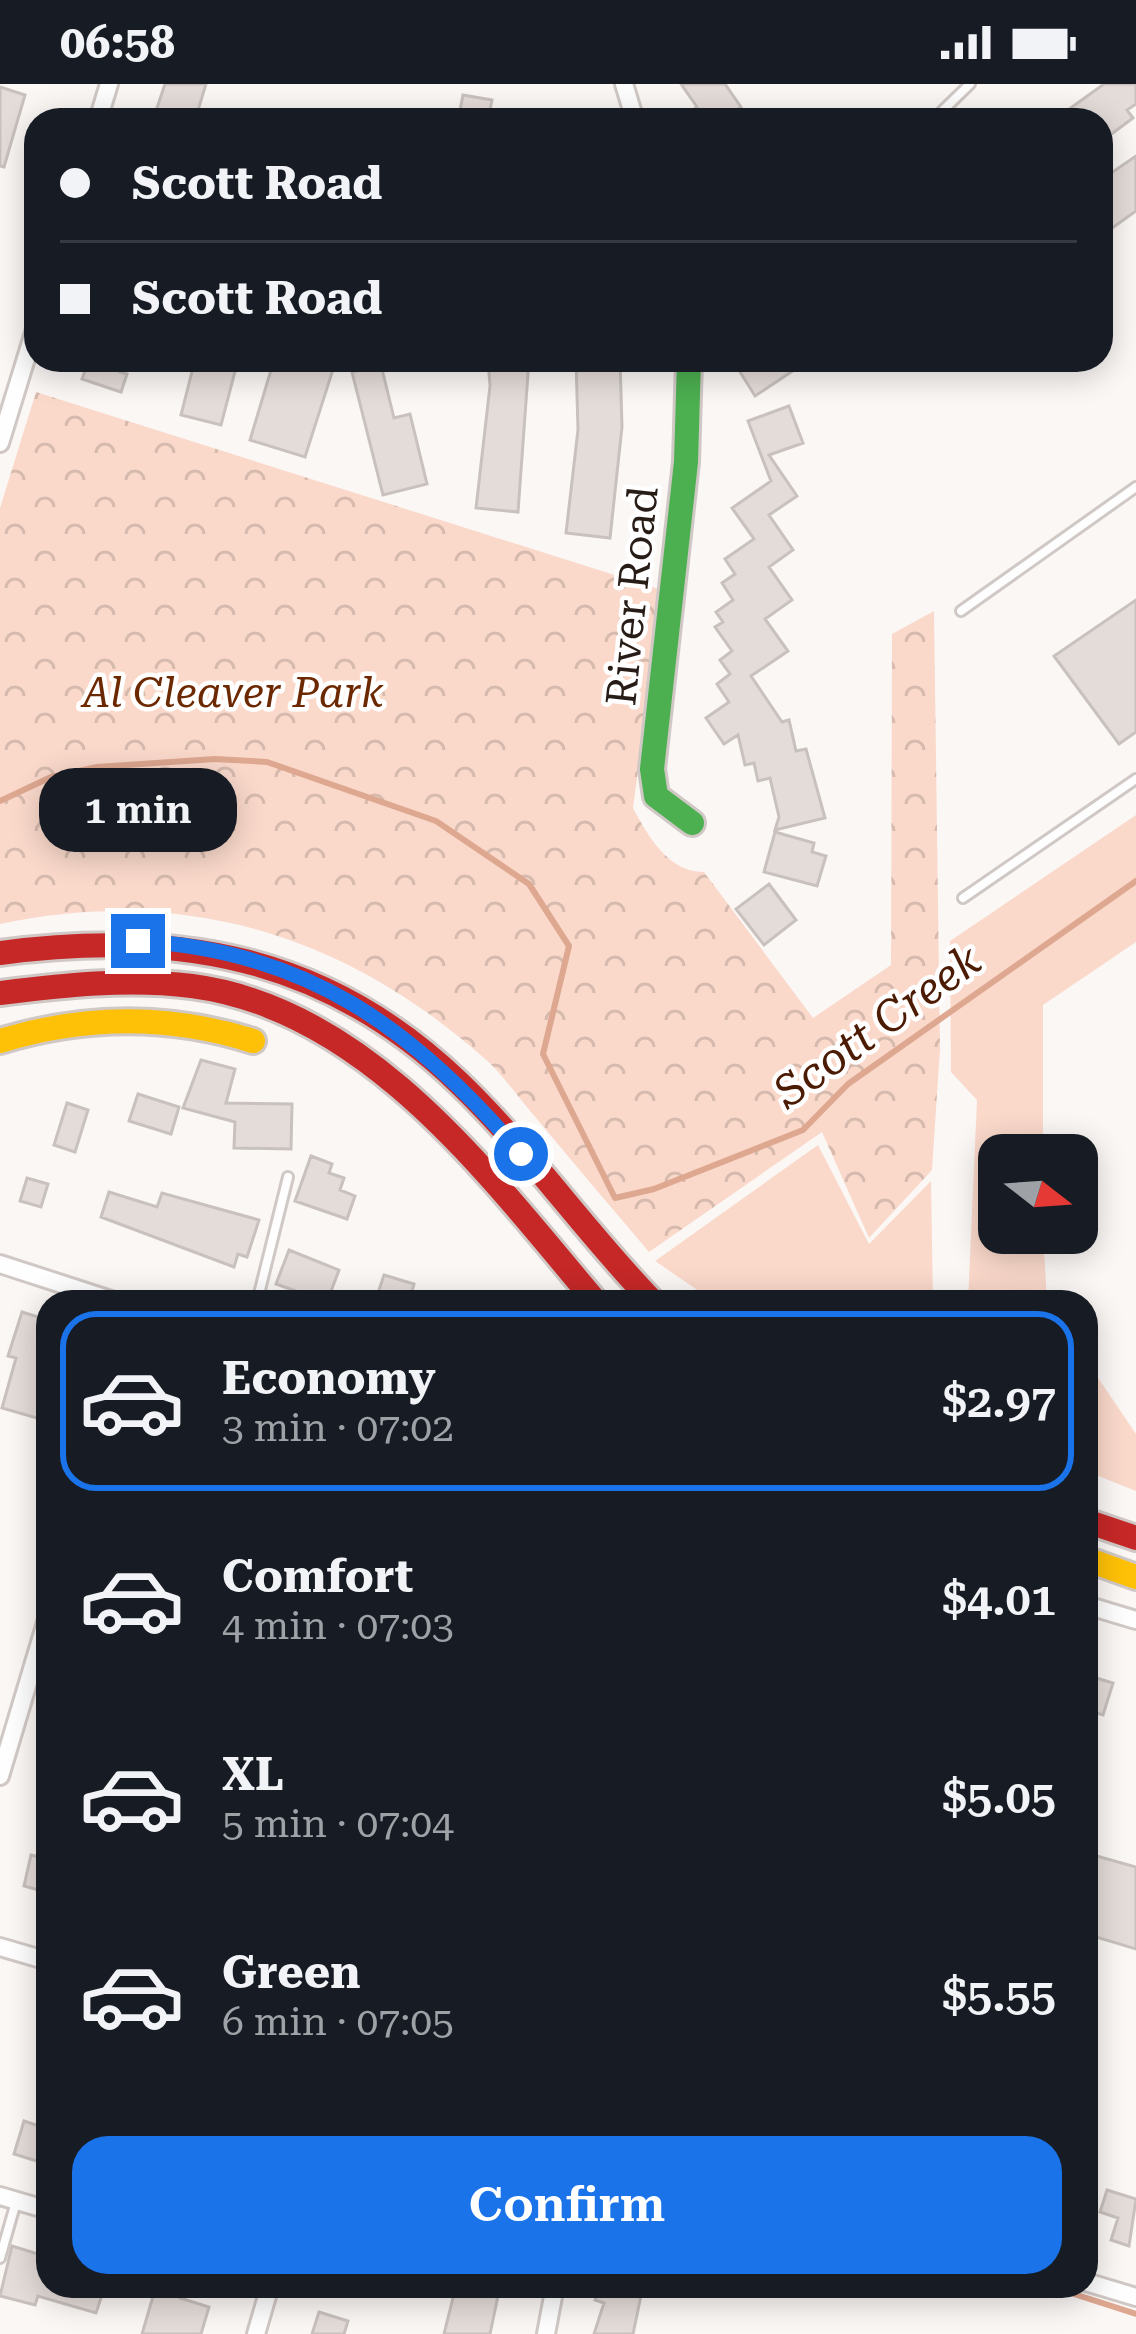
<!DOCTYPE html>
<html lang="en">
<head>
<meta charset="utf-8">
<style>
	body { margin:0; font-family:"Roboto Serif",serif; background:#242831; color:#f1f3f6; height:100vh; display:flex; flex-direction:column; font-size:45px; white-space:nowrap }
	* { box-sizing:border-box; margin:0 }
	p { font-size:39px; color:#9ea1a6 }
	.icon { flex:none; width:66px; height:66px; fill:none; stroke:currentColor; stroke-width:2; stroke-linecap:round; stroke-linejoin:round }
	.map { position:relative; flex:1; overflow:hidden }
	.sheet { position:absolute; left:36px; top:1206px; width:1062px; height:1008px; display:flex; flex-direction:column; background:#171b24; border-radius:36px; box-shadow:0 6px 30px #0003 }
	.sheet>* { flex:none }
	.top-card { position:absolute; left:24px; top:24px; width:1089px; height:264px; border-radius:36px; box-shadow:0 6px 30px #0003; display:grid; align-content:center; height:264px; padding:0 36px; background:#171b24 }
	.needle { width:78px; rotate:107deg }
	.fabs { position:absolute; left:978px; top:1050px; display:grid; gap:24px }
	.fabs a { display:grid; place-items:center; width:120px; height:120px; border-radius:24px; background:#171b24; box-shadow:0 6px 30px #0003; font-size:60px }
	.end { position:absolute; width:54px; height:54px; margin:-27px; border:15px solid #1a73e8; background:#fff; box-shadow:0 0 0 6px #fff }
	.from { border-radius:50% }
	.bubble { position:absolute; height:84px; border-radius:36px; background:#171b24; box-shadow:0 6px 30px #0003; font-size:39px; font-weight:600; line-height:84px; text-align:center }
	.top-card b { display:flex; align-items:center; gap:42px; height:114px; font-size:45px }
	.top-card b+b { border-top:3px solid #363941 }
	.top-card i { width:30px; height:30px; background:#f1f3f6 }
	ul { padding:21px 0 0; list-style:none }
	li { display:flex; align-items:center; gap:36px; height:180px; margin:0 24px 18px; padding:0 12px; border:6px solid transparent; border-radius:36px }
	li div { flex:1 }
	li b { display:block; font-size:45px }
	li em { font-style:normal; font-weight:600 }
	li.on { border-color:#1a73e8 }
	li>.icon { width:108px; height:108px; stroke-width:1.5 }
	.cta { display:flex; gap:24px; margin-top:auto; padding:24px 36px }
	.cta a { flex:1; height:138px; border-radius:36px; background:#1a73e8; color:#fff; font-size:48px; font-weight:600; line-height:138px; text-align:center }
	.status { display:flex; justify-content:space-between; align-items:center; height:84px; padding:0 60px; background:#171b24; direction:ltr }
	.status svg { height:33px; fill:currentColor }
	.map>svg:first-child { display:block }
	.grass { fill:#fad9cb }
	.forest { fill:url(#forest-crowns) }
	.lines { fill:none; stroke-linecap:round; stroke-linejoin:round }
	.stream { stroke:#dea790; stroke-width:6 }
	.building { fill:#e4dcd9; stroke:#c8c1bd; stroke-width:3 }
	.lane-casing { stroke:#d0c8c5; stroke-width:14 }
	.street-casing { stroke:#d0c8c5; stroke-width:22 }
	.fast-casing { stroke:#d0c8c5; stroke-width:30 }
	.slow-casing { stroke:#d0c8c5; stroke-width:30 }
	.jam-casing { stroke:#d0c8c5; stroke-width:30 }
	.lane { stroke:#fefefe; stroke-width:8 }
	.street { stroke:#fefefe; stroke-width:16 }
	.fast { stroke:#4caf50; stroke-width:24 }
	.slow { stroke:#ffc107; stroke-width:24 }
	.jam { stroke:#c62828; stroke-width:24 }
	.route { stroke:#1a73e8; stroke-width:15 }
	.labels { text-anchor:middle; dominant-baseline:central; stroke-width:9; stroke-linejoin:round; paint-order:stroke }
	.street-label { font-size:42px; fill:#281c17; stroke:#fff }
	.park-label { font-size:42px; font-style:italic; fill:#6c2800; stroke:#fff }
	.water-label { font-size:45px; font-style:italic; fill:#4c1b03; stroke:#fff }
</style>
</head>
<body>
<div class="status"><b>06:58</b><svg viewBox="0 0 49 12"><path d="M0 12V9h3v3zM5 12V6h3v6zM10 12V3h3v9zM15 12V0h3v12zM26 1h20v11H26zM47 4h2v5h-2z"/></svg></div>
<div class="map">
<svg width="1136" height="2250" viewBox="0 0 1136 2250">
	<defs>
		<pattern id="forest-crowns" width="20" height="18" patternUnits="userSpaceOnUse" patternTransform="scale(3)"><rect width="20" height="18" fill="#fad9cb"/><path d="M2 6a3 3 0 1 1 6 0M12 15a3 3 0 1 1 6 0" fill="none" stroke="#d6baae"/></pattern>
	</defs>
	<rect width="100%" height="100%" fill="#fbf7f5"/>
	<path class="grass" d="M1136,731V858L1043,921V1071H999V1149H1043L1047,1218H968L977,1016L951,988L950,857Z
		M818,1061L869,1160L931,1097L933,1218H715L655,1177Z
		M1086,1276L1136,1350V1407L1086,1387Z"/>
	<path class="forest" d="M36,308L662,506L633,724C648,752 668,788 704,788L813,934L891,881L892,550L934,527L940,965L932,1086L869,1154L822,1048L649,1168C612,1124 574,1080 537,1035C519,1015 503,990 483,973C343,850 183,801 0,840V424Z"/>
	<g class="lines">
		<path class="stream" d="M0,717L51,693L97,683L215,675L267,678L436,737L529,800L569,862L543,970L615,1114L654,1105L803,1046L848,1000L1136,797
			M1049,2202L1136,2230"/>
	</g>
	<path class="building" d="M165,0H206L195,36L156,27Z
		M681,0H725L741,23L722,36H679L697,23Z
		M1104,0H1136V20L1127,26L1133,34L1101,58V36H1054Z
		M0,3L25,11L4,83L0,82Z
		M463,11L492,16L488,36H458Z
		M1136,72V127L1101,152V96Z
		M89,276H124L120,288L127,290L121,308L82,295Z
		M195,276H238L221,341L181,331Z
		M274,276H336L305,373L250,356Z
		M488,276H529L518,428L476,424L490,302Z
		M576,276H620L622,343L610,454L566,449L578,346Z
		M747,276H809L755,312L737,283Z
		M381,281L394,334L410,330L427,400L383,411L352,288Z
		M789,322L803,359L769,371L797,412L769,431L793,466L769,483L792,516L765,535L788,567L751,592L782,638L789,636L796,667L806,665L825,734L775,746L779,733L770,694L758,697L754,679L745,681L738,651L724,660L706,634L729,618L717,600L730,590L720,576L732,567L715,543L723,538L716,528L733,516L722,499L735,490L725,475L754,455L732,424L771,397L748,337Z
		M1136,516V648L1119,660L1054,572Z
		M775,748L814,759L812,768L826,772L817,802L764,788Z
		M769,800L796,836L764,861L736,825Z
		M201,976L235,985L226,1019L292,1020L291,1065L234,1064L235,1038L183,1024Z
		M138,1010L179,1023L171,1050L129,1037Z
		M67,1019L88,1026L75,1068L54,1061Z
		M311,1072L332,1080L329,1089L344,1094L340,1106L355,1112L347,1135L295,1117Z
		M27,1094L48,1100L41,1123L20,1117Z
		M109,1108L157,1123L162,1109L259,1136L247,1173L238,1170L234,1183L101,1133Z
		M289,1166L339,1186L327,1218L276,1200Z
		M384,1191L414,1200L409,1218H375Z
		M22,1228L48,1236V1308L40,1335L2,1324L16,1274L8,1272Z
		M1086,1591L1113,1599L1103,1631L1086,1626Z
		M1086,1769L1136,1783V1865L1086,1850Z
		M31,1771L48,1775L42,1807L24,1802Z
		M24,2037L48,2045L40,2078L14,2070Z
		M1107,2106L1136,2115L1129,2162L1111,2156L1118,2134L1100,2128Z
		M12,2162L48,2173V2202H105L96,2229L38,2212L35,2221L0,2212Z
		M156,2202H183L180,2214L209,2223L201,2250H142Z
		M456,2202H500L490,2250H444Z
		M600,2202H643L633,2250H594L604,2219L595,2216Z
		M319,2228L348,2237L344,2250H312Z"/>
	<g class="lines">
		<defs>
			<path id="lane" d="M933,36L970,0
				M961,527L1136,403
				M963,814L1136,695
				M257,1218L288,1093
				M0,2174L16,2118"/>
			<path id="street" d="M624,0L635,36
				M98,36L109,0
				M0,359L36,242
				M0,1180L117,1218
				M1086,1521L1136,1536
				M0,1692L48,1532
				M0,1863L48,1877
				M0,2112L48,2126
				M1086,2198L1136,2213
				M256,2250L270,2202
				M546,2250L555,2202"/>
			<path id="fast" d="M689,276L686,378L652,685L656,712L692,739"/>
			<path id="slow" d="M0,957C85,931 168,930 253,957
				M1086,1475L1136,1493"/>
			<path id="jam" d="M0,869C175,845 327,872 458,998C529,1066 585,1148 653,1218
				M0,909C65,901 127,894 192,902C368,925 490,1093 596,1218
				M1086,1437L1136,1454"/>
		</defs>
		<use href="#lane" class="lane-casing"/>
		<use href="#street" class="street-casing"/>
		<use href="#fast" class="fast-casing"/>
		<use href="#slow" class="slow-casing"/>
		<use href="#jam" class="jam-casing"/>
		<use href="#lane" class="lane"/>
		<use href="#street" class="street"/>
		<use href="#fast" class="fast"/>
		<use href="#slow" class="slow"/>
		<use href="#jam" class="jam"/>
	</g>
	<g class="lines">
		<path class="route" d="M138,857C306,866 415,945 521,1070"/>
	</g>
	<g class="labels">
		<g class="street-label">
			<text transform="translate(632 512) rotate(-84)">River Road</text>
		</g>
		<g class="park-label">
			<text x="233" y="608">Al Cleaver Park</text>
		</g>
		<g class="water-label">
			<text transform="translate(877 942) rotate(-36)">Scott Creek</text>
		</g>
	</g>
</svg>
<div class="fabs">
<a><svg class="needle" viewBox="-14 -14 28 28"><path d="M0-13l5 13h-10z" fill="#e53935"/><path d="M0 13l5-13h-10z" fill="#9ea1a6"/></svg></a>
</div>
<i class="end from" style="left:521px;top:1070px"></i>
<i class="end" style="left:138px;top:857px"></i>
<div class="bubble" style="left:39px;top:684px;width:198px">1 min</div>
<div class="top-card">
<b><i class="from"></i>Scott Road</b>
<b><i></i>Scott Road</b>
</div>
<section class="sheet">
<ul>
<li class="on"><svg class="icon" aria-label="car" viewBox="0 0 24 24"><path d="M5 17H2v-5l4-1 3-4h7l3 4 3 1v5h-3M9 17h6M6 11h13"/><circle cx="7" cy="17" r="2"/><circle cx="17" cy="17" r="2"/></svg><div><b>Economy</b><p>3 min · 07:02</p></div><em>$2.97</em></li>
<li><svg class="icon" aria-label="car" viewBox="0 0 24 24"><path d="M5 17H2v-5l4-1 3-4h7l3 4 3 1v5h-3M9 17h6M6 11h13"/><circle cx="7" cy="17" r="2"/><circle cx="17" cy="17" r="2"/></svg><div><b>Comfort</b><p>4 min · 07:03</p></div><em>$4.01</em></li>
<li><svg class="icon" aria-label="car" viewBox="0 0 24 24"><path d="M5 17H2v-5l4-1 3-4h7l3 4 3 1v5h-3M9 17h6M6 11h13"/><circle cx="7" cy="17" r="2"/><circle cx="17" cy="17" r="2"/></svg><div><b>XL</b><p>5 min · 07:04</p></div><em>$5.05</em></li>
<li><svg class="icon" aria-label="car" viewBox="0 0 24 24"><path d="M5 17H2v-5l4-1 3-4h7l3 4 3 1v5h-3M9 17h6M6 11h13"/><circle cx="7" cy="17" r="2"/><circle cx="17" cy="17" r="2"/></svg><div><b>Green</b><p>6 min · 07:05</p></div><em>$5.55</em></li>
</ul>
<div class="cta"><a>Confirm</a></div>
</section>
</div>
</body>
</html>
